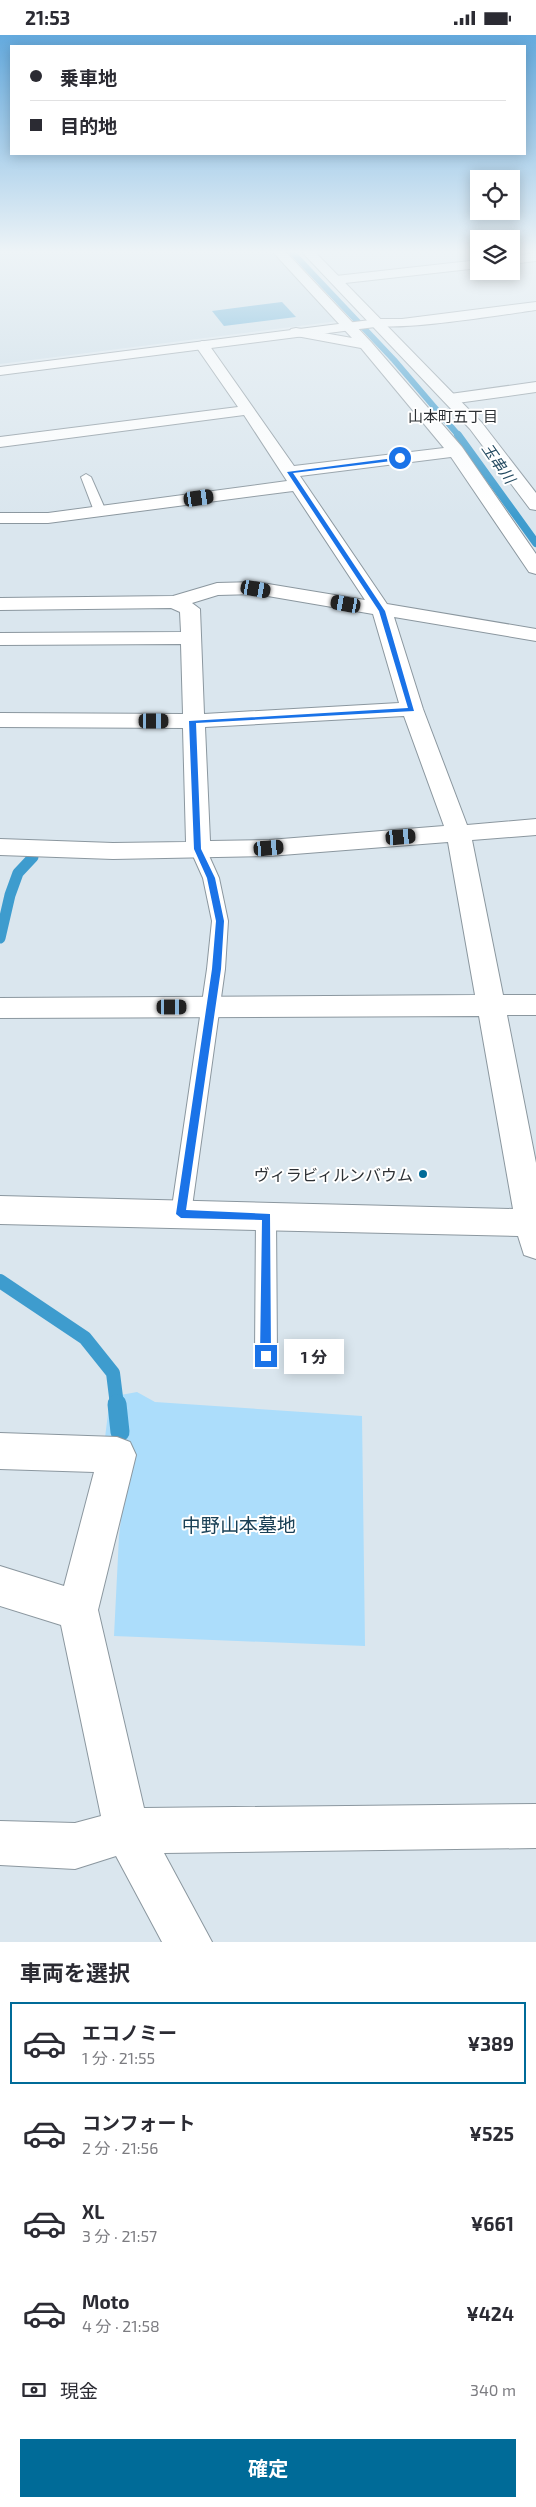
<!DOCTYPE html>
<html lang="ja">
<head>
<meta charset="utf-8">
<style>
	body { margin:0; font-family:"Exo 2","Noto Sans JP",sans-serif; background:#f7f7f7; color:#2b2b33; height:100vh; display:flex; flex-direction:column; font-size:19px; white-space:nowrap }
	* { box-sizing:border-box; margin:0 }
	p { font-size:16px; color:#7c7c81 }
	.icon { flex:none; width:28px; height:28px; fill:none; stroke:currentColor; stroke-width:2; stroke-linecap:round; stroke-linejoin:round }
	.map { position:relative; height:1907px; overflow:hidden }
	.details { display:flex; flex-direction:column; background:#fff; flex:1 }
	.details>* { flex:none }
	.top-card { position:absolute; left:10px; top:10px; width:516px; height:110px; border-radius:0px; box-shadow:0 2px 12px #0003; display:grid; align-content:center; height:110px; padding:0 20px; background:#fff }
	.buttons { position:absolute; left:470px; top:135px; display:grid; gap:10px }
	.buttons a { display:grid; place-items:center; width:50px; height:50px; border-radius:0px; background:#fff; box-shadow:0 2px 12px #0003; font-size:25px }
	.end { position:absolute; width:22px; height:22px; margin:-11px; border:6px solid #1a73e8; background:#fff; box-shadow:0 0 0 2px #fff }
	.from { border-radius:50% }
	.bubble { position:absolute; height:35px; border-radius:0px; background:#fff; box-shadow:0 2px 12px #0003; font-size:16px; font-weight:700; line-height:35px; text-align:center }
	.car { position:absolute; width:15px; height:30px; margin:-15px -8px; border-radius:6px; box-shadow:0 0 4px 1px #0007; background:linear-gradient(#222 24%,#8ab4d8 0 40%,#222 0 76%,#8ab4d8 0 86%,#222 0) }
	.top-card b { display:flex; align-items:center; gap:18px; height:48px; font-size:19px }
	.top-card b+b { border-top:1px solid #e1e1e2 }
	.top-card i { width:12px; height:12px; background:#2b2b33 }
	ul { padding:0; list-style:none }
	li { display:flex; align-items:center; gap:15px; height:82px; margin:0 10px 8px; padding:0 10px; border:2px solid transparent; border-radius:0px }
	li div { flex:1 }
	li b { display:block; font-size:19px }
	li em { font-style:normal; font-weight:700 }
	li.selected { border-color:#006b98 }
	li>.icon { width:45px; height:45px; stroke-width:1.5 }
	h2 { padding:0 20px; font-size:22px; line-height:60px }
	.pay { display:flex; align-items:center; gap:12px; height:55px; padding:0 20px; font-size:19px }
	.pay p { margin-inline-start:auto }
	.action { display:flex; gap:10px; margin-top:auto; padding:10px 20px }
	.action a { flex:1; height:58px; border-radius:0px; background:#006b98; color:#fff; font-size:20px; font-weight:700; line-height:58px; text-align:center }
	.status { display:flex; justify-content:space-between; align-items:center; height:35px; padding:0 25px; background:#fff; direction:ltr }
	.status svg { height:14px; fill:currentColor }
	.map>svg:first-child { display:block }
	.built { fill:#c7dae6 }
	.green { fill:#acddfb }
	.water { fill:#3e9cce }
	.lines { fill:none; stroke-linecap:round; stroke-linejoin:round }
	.stream-far4 { stroke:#3e9cce; stroke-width:6 }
	.stream-far3 { stroke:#3e9cce; stroke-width:8 }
	.stream-far2 { stroke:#3e9cce; stroke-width:11 }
	.stream-far1 { stroke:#3e9cce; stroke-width:14 }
	.stream { stroke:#3e9cce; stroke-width:19 }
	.lane-casing { stroke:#8b979f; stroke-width:2 }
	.street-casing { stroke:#8b979f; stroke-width:2 }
	.secondary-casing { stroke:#8b979f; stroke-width:2 }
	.primary-casing { stroke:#8b979f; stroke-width:2 }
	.lane { fill:#fff; fill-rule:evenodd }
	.street { fill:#fff; fill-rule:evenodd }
	.secondary { fill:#fff; fill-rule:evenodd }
	.primary { fill:#fff; fill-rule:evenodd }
	.route { fill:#1a73e8 }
	.poi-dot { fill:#006b98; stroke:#fff; stroke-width:2 }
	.labels { text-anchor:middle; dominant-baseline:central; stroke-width:4; stroke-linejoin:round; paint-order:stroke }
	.far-neighbourhood-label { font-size:15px; fill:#2d3135; stroke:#fff }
	.far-water-label { font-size:15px; font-style:italic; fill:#234a60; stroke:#fff }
	.poi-label { font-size:16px; fill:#2d3135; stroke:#fff; text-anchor:end }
	.near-park-label { font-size:19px; fill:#194056; stroke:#fff }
</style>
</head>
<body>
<div class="status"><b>21:53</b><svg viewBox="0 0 49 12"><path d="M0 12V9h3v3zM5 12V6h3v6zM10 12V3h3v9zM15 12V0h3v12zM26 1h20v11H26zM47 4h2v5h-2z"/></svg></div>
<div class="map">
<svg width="536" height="1907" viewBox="0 0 536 1907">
	<rect width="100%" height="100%" fill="#dae6ee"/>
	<path class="built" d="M269,215L338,286L0,329V216Z"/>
	<path class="green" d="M137,1357L155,1367L362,1381L365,1611L114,1601L119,1501L128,1426L104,1411L110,1362Z"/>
	<path class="water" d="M282,267L296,282L224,291L212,276Z"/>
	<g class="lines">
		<path class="stream-far4" d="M290,215L394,325L459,401"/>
		<path class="stream-far3" d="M458,400L536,508"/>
		<path class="stream-far2" d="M0,903L10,860L18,838L33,822"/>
		<path class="stream-far1" d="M0,1246L85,1303L113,1338L117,1370"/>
		<path class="stream" d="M117,1369L120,1397"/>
		<defs>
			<path id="lane" d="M86,439L91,442L106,476L104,478L100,479L94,476L81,442Z
				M198,809L204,810L206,814L219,843L228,886L225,934L191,1179L188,1185L181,1188L174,1185L171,1179L207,934L212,886L203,843L190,814L192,810Z
				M266,1172L273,1175L276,1181L277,1321L274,1328L266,1331L258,1328L255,1321L256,1181L259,1175Z"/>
			<path id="street" d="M271,215H284L371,307L462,412L536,519V539L529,537L451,422L300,441L387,569L536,594V606L394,582L423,674L467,790L536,784V800L472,805L503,960H536V980H507L536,1128V1224L524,1220L518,1201L0,1189V1161L513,1174L479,981L0,983V963L475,960L448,807L269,821L113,824L0,820V804L113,808L186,807L183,693L0,692V678L183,679L181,609L0,610V598L181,597L180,577L171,573L0,575V563L173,561L217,548L256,547L365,565L293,456L48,488H0V478H48L287,446L244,380L0,412V402L238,372L195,310L202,306L207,307L294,431L444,413L361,313L291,300L289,297L291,294L296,293L352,303ZM256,559L373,579L399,668L204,679L200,574L192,568L218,560ZM404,681L444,791L269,805L210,806L205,692Z
				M536,218V226L511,229V221Z
				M479,225V233L336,249L329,245L336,241Z
				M536,267V275C514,278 380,300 371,288L378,284H402Z
				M536,347V357L450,369L442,364L450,359Z
				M0,1398L117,1402L130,1407L136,1420L98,1575L144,1773L536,1769V1813L164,1818L212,1907H162L116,1821L75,1834L0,1830V1786L75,1788L101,1781L61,1590L0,1571V1531L64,1551L94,1437L0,1434Z"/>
			<path id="secondary" d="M378,284L385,288L383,291L0,340V332Z"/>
			<path id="primary" d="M300,215H313L482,388L536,458V475L530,474L470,394Z"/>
		</defs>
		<use href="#lane" class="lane-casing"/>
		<use href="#street" class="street-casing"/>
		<use href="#secondary" class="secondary-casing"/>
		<use href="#primary" class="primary-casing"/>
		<use href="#lane" class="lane"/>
		<use href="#street" class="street"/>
		<use href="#secondary" class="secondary"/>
		<use href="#primary" class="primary"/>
	</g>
	<linearGradient id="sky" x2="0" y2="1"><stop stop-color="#64aade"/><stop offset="0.45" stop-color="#eef4f7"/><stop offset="1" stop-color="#eef4f7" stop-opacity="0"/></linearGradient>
	<rect width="536" height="482" fill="url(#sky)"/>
	<path class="route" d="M402,422L400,425L293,438L385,576L414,676L196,688L201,814L215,843L224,886L221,934L186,1175L270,1179L271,1321L266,1326L260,1321L262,1185L181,1183L176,1179L212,934L216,886L207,843L194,814L189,686L408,673L379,576L287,437Z"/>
	<circle class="poi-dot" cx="423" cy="1139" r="5"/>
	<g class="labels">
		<g class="far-neighbourhood-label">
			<text x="453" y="381">山本町五丁目</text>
		</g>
		<g class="far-water-label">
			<text transform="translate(499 428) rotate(55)">玉串川</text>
		</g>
		<g class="poi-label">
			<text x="413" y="1139">ヴィラビィルンバウム</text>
		</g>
		<g class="near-park-label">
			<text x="239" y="1489">中野山本墓地</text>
		</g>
	</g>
</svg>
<div class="buttons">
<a><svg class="icon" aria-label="locate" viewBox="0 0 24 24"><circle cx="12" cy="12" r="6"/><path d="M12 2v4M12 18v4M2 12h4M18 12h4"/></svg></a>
<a><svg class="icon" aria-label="layers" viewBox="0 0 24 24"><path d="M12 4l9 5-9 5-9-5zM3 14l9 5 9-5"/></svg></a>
</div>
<i class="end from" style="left:400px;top:423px"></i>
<i class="end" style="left:266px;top:1321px"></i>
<div class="bubble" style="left:284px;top:1304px;width:60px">1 分</div>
<i class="car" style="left:199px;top:463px;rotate:82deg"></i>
<i class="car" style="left:256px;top:554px;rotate:100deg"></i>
<i class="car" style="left:346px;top:569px;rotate:280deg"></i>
<i class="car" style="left:154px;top:686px;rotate:90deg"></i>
<i class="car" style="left:401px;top:802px;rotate:85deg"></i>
<i class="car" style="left:269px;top:813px;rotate:85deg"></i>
<i class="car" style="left:172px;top:972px;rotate:90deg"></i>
<div class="top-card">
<b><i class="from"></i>乗車地</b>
<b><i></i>目的地</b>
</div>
</div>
<section class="details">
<h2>車両を選択</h2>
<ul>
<li class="selected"><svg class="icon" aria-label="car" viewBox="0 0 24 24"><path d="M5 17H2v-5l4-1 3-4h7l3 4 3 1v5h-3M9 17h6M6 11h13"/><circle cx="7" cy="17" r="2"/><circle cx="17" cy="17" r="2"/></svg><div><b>エコノミー</b><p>1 分 · 21:55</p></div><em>¥389</em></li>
<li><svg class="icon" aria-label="car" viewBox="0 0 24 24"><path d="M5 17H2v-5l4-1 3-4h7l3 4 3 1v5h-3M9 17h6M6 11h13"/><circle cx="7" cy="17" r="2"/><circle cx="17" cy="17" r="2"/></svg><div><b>コンフォート</b><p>2 分 · 21:56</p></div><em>¥525</em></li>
<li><svg class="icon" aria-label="car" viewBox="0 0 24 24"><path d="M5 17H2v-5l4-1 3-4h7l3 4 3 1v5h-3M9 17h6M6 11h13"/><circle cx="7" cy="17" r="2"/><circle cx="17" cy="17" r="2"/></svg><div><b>XL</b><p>3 分 · 21:57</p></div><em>¥661</em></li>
<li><svg class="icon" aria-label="car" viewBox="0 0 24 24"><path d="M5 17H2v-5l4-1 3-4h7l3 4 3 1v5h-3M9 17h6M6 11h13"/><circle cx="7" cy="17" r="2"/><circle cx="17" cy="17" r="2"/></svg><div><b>Moto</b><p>4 分 · 21:58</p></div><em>¥424</em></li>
</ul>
<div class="pay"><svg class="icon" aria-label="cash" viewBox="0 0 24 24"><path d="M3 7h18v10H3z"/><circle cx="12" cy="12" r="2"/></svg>現金<p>340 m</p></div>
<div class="action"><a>確定</a></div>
</section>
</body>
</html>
